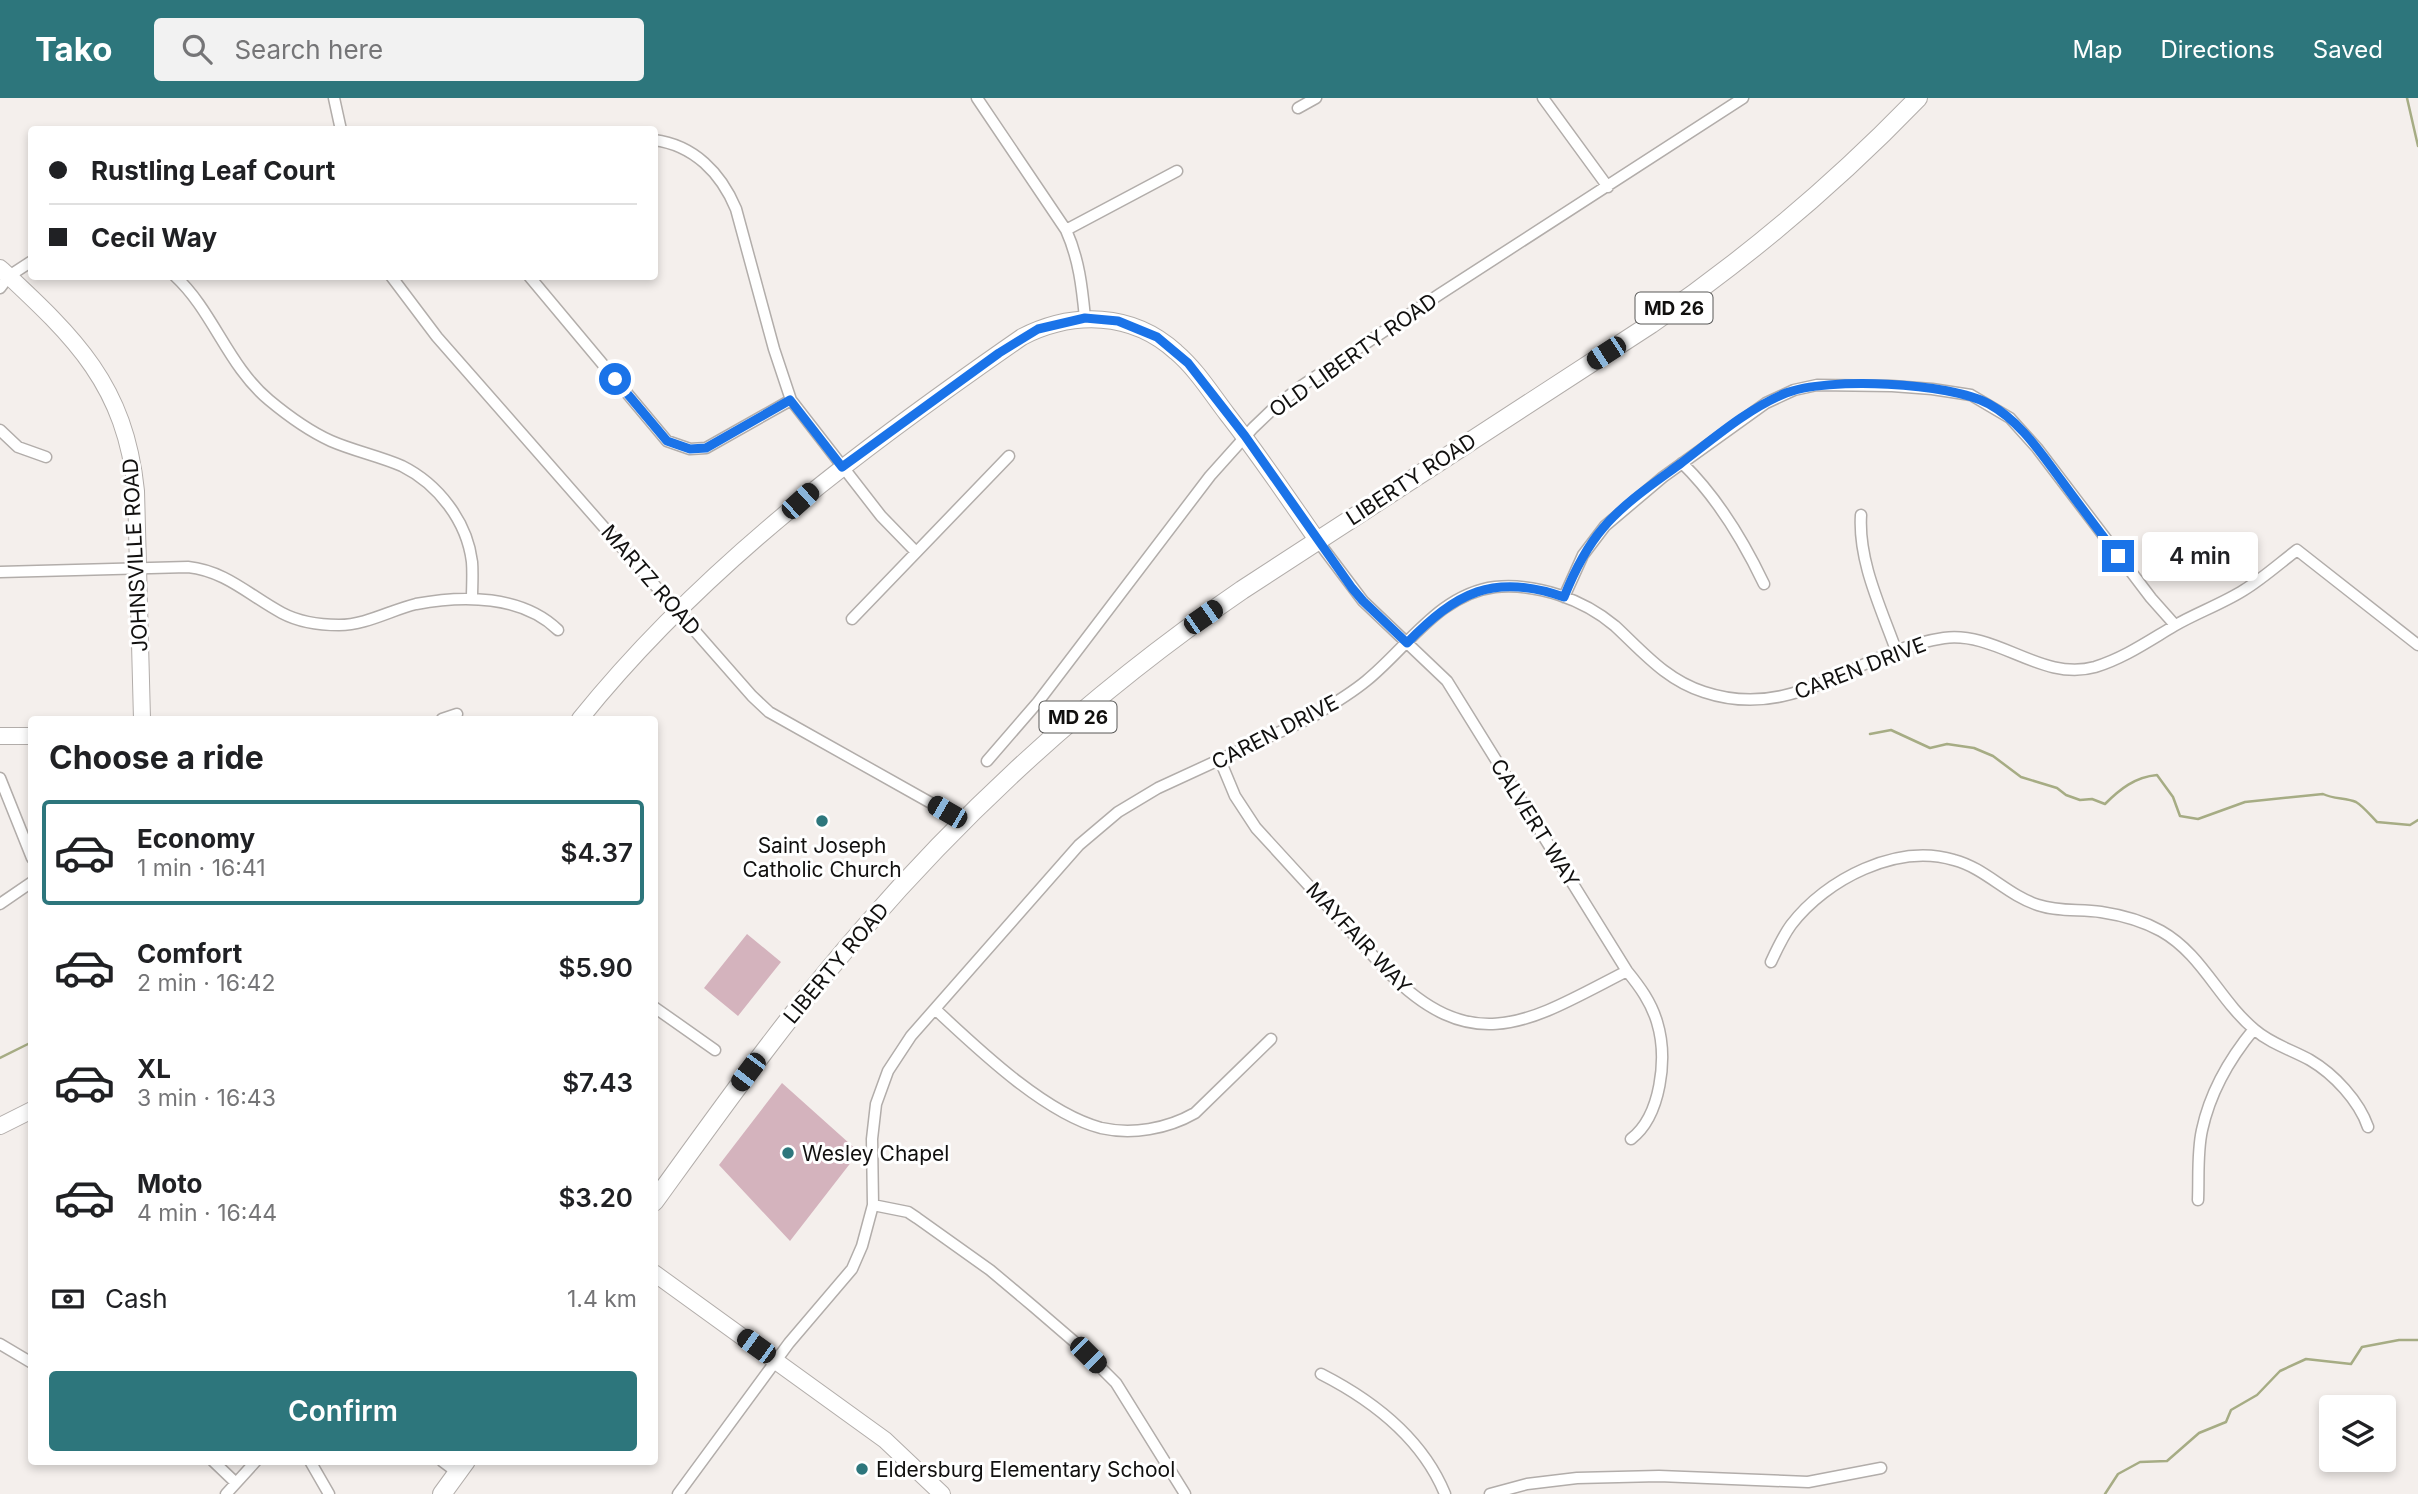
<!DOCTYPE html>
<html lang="en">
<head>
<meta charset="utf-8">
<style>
	body { margin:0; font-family:Inter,sans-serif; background:#f2f2f2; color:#202124; height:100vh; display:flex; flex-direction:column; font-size:26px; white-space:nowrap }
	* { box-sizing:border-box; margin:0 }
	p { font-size:23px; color:#757577 }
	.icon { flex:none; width:38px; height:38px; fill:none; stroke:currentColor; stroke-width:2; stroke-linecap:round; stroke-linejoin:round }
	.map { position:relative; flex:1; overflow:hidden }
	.sheet { position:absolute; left:28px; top:618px; width:630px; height:749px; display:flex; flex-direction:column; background:#fff; border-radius:7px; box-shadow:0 4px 10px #0003 }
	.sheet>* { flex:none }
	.hud { position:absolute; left:28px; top:28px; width:630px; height:154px; border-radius:7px; box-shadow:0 4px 10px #0003; display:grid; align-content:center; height:154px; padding:0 21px; background:#fff }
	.controls { position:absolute; left:2319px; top:1297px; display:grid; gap:14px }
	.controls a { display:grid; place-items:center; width:77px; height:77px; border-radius:7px; background:#fff; box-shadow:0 4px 10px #0003; font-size:35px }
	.end { position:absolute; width:32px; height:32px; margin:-16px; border:9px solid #1a73e8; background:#fff; box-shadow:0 0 0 4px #fff }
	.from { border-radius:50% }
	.bubble { position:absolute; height:49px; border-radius:7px; background:#fff; box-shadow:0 4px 10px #0003; font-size:23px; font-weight:600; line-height:49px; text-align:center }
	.car { position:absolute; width:21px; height:42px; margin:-21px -10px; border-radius:9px; box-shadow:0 0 5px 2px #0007; background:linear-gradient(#222 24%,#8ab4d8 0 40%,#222 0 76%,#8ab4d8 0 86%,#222 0) }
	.hud b { display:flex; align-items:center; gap:24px; height:66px; font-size:26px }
	.hud b+b { border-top:2px solid #e0e0e0 }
	.hud i { width:18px; height:18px; background:#202124 }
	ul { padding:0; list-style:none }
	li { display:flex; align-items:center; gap:21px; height:105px; margin:0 14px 10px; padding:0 7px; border:4px solid transparent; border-radius:7px }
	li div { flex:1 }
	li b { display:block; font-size:26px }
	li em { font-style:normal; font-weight:600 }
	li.current { border-color:#2d767c }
	li>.icon { width:63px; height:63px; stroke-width:1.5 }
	h2 { padding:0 21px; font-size:32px; line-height:84px }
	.pay { display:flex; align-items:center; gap:18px; height:77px; padding:0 21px; font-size:26px }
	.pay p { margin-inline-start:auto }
	.cta { display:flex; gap:14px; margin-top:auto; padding:14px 21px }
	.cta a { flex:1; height:80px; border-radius:7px; background:#2d767c; color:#fff; font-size:28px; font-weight:600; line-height:80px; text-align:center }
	header { display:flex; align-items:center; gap:42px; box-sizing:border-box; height:98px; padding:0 35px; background:#2d767c; color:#fff }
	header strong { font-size:33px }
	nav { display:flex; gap:38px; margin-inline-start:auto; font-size:24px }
	.search { width:490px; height:63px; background:#f2f2f2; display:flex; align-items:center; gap:18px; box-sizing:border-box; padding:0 24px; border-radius:7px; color:#757577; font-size:26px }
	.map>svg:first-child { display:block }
	.green { fill:#d4b3bd }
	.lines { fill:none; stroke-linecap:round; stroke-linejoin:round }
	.stream { stroke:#a6ac84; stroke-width:2.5 }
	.street-casing { stroke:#b2adaa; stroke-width:13 }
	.secondary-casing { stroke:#b2adaa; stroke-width:18 }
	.primary-casing { stroke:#b2adaa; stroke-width:20 }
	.street { stroke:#fff; stroke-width:10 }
	.secondary { stroke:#fff; stroke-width:16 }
	.primary { stroke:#fff; stroke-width:18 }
	.route { stroke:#1a73e8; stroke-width:9 }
	.poi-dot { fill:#2d767c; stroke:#fff; stroke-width:2.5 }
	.labels { text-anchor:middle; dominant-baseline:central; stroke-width:6; stroke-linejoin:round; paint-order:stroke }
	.shield { fill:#fff; stroke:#585857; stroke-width:2 }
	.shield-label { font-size:19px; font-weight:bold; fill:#11100f }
	.street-label { font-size:21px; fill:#11100f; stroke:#fff }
	.poi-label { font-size:21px; fill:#11100f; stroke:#fff; text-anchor:start }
</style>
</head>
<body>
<header>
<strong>Tako</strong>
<div class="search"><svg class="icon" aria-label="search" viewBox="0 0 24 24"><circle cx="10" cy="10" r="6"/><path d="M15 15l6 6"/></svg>Search here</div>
<nav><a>Map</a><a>Directions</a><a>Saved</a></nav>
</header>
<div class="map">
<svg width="2418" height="1396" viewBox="0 0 2418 1396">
	<rect width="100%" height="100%" fill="#f4efec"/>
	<path class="green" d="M747,836L781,864L738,918L704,890Z
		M782,985L859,1054L790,1143L719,1067Z"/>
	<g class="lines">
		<path class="stream" d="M2407,0L2418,48
			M1870,636L1891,632L1930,650L1947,646L1974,650L1993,658L2021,679L2057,690L2066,697L2080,702L2092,701L2105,706C2120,691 2135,679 2157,677L2173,699L2180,718L2198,721L2245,704L2323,696C2333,701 2346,700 2356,704C2363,708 2371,718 2377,724L2410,727L2418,722
			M0,960L32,944
			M2105,1396L2118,1376L2140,1364L2167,1363L2199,1335L2226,1324L2231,1312L2257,1297L2280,1273L2306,1261L2351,1266L2362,1249L2399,1242H2418"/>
		<defs>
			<path id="street" d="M334,0L341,32
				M977,0L1066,132C1079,161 1082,189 1085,220
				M1543,0L1608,89
				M1298,10L1316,0
				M654,42C694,47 721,75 736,111L774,251L791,302L881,418L916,454
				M1066,132L1177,73
				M175,178C213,213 228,268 269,302C287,317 309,333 331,343C354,353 379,358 402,368C438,386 467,423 472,464C473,476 472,489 472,501
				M391,178L437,239L752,598L769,614L947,714L961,727
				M529,178L667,343L690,351L706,350L791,302
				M0,190L9,178L32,163
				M0,332L18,349L46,359
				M1682,365C1717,399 1743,442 1764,486
				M1861,417C1858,463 1881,510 1896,552
				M1317,442L1363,503L1447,583L1627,873C1640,889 1651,904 1657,924C1668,960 1661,1018 1631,1041
				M0,474L188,469C226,473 250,498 282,515C299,524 320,527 339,527C366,527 391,512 416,506C463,497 522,497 558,532
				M1564,499L1583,457L1605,428L1663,379L1766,305L1794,292L1817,287L1892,288L1932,291L1971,297L2010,320L2037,350L2151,500L2175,527
				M852,521L1009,358
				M442,621L457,616
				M1220,662L1235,698L1256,730L1388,874C1476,963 1533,921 1627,873
				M987,663L1038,604L1210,378L1253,330L1276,308L1303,287L1440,196L1743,0
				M0,680L32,760
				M0,806L32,784
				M1771,864C1777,851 1783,838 1791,827C1826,781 1897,745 1954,762C1985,770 2007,797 2038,807C2058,814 2080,811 2101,814C2121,817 2143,823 2161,833C2202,856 2219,902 2255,932C2271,946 2292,952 2310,962C2334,976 2359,1003 2368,1029
				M654,909L715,952
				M935,911C977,950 1044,1015 1101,1030C1132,1037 1167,1031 1195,1015L1271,941
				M2198,1102C2199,1079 2197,1054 2202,1032C2210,995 2230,960 2254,931
				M873,1107L908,1114L917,1120L990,1172L1034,1209L1077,1246L1116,1285L1185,1396
				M0,1246L32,1265
				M1321,1276C1374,1303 1422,1340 1445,1396
				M213,1363L236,1385
				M310,1363L329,1396
				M442,1363L458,1375
				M226,1396L256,1363
				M678,1396L789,1245L852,1171L862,1148L873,1107L872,1041L876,1006L888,973L911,938L1079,747L1118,714L1158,690L1310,620C1330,608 1349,597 1366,583C1407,550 1439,496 1495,489C1537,485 1583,501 1615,528C1643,554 1666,582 1704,594C1797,625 1856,553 1944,540C1998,533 2041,584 2095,569C2124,560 2147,544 2174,528C2196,515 2222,506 2244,492C2262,481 2280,465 2297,452L2418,547
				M1490,1396L1527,1386L1577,1380L1659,1378L1808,1384L1881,1370"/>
			<path id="secondary" d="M0,170C75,240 125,286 136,393L142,621
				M580,621C703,468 862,350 1022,239C1073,213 1132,214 1176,254C1196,271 1211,295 1227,316C1259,357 1288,400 1317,442
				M0,638H32
				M0,1028L32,1012
				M654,1175L885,1342L942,1396"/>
			<path id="primary" d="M654,1104C722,1010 788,917 864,830C974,703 1103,587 1242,492L1651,226C1747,160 1837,84 1918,0
				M442,1396L466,1363"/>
		</defs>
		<use href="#street" class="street-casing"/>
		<use href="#secondary" class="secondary-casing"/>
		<use href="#primary" class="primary-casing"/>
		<use href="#street" class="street"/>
		<use href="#secondary" class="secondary"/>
		<use href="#primary" class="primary"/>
	</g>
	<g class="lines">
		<path class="route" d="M615,281L667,343L690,351L706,350L790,302L842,369L999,255L1038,231L1085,220L1118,223L1157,239L1188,265L1245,338L1352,490L1363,503L1407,545C1456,495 1493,474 1564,499C1574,474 1585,451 1603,430C1624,405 1654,385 1680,366C1713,341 1747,311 1786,295C1826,279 1950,284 1989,306C2020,323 2040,354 2061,382C2080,408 2099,433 2118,458"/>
	</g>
	<g class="poi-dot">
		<circle cx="822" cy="723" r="7"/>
		<circle cx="788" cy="1055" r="7"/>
		<circle cx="862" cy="1371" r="7"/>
	</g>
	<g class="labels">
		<g class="shield">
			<rect x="1635.5" y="194.5" width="77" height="31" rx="5"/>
			<rect x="1039.5" y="603.5" width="77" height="31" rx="5"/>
		</g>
		<g class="shield-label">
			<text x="1674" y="210">MD 26</text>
			<text x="1078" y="619">MD 26</text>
		</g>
		<g class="street-label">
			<text transform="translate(1353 257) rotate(-35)">OLD LIBERTY ROAD</text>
			<text transform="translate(1411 381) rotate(-33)">LIBERTY ROAD</text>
			<text transform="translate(135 457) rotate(-93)">JOHNSVILLE ROAD</text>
			<text transform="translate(651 482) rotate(49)">MARTZ ROAD</text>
			<text transform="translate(1860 570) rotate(-21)">CAREN DRIVE</text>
			<text transform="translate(1275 634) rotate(-27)">CAREN DRIVE</text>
			<text transform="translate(1535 725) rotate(58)">CALVERT WAY</text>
			<text transform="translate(1359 840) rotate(47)">MAYFAIR WAY</text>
			<text transform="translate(836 865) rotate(-50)">LIBERTY ROAD</text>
		</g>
		<g class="poi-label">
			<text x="822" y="747" text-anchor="middle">Saint Joseph<tspan x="822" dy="24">Catholic Church</tspan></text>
			<text x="802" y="1055">Wesley Chapel</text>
			<text x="876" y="1371">Eldersburg Elementary School</text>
		</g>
	</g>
</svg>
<div class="controls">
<a><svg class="icon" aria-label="layers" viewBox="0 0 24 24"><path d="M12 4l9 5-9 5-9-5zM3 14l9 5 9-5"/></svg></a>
</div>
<i class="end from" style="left:615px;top:281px"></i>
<i class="end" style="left:2118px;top:458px"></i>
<div class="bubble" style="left:2142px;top:434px;width:116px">4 min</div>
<i class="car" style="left:1606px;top:255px;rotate:237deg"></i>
<i class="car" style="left:800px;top:403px;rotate:48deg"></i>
<i class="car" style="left:1203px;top:519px;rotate:55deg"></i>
<i class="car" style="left:947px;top:714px;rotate:300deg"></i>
<i class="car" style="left:748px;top:974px;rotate:217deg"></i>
<i class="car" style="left:756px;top:1248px;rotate:306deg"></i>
<i class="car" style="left:1088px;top:1257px;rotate:135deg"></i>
<div class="hud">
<b><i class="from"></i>Rustling Leaf Court</b>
<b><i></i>Cecil Way</b>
</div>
<section class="sheet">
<h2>Choose a ride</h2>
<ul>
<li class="current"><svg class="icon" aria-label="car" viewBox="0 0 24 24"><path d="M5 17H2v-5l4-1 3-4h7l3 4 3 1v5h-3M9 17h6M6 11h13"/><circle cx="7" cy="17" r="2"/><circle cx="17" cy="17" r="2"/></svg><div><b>Economy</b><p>1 min · 16:41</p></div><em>$4.37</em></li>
<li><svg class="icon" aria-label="car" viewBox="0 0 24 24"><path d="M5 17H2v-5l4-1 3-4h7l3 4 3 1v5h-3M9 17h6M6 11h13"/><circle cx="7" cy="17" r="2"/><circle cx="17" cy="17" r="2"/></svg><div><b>Comfort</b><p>2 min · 16:42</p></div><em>$5.90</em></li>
<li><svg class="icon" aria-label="car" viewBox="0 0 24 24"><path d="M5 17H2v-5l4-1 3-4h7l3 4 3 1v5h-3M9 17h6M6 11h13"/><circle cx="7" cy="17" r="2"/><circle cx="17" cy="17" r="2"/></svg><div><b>XL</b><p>3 min · 16:43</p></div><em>$7.43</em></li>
<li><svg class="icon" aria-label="car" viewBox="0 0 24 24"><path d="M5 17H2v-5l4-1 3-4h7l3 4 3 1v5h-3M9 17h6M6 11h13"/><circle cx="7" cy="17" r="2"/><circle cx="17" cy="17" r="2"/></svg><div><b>Moto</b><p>4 min · 16:44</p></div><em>$3.20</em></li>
</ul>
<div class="pay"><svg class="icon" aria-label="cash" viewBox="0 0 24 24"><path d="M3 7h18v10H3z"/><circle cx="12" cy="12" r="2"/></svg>Cash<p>1.4 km</p></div>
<div class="cta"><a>Confirm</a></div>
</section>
</div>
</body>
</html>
